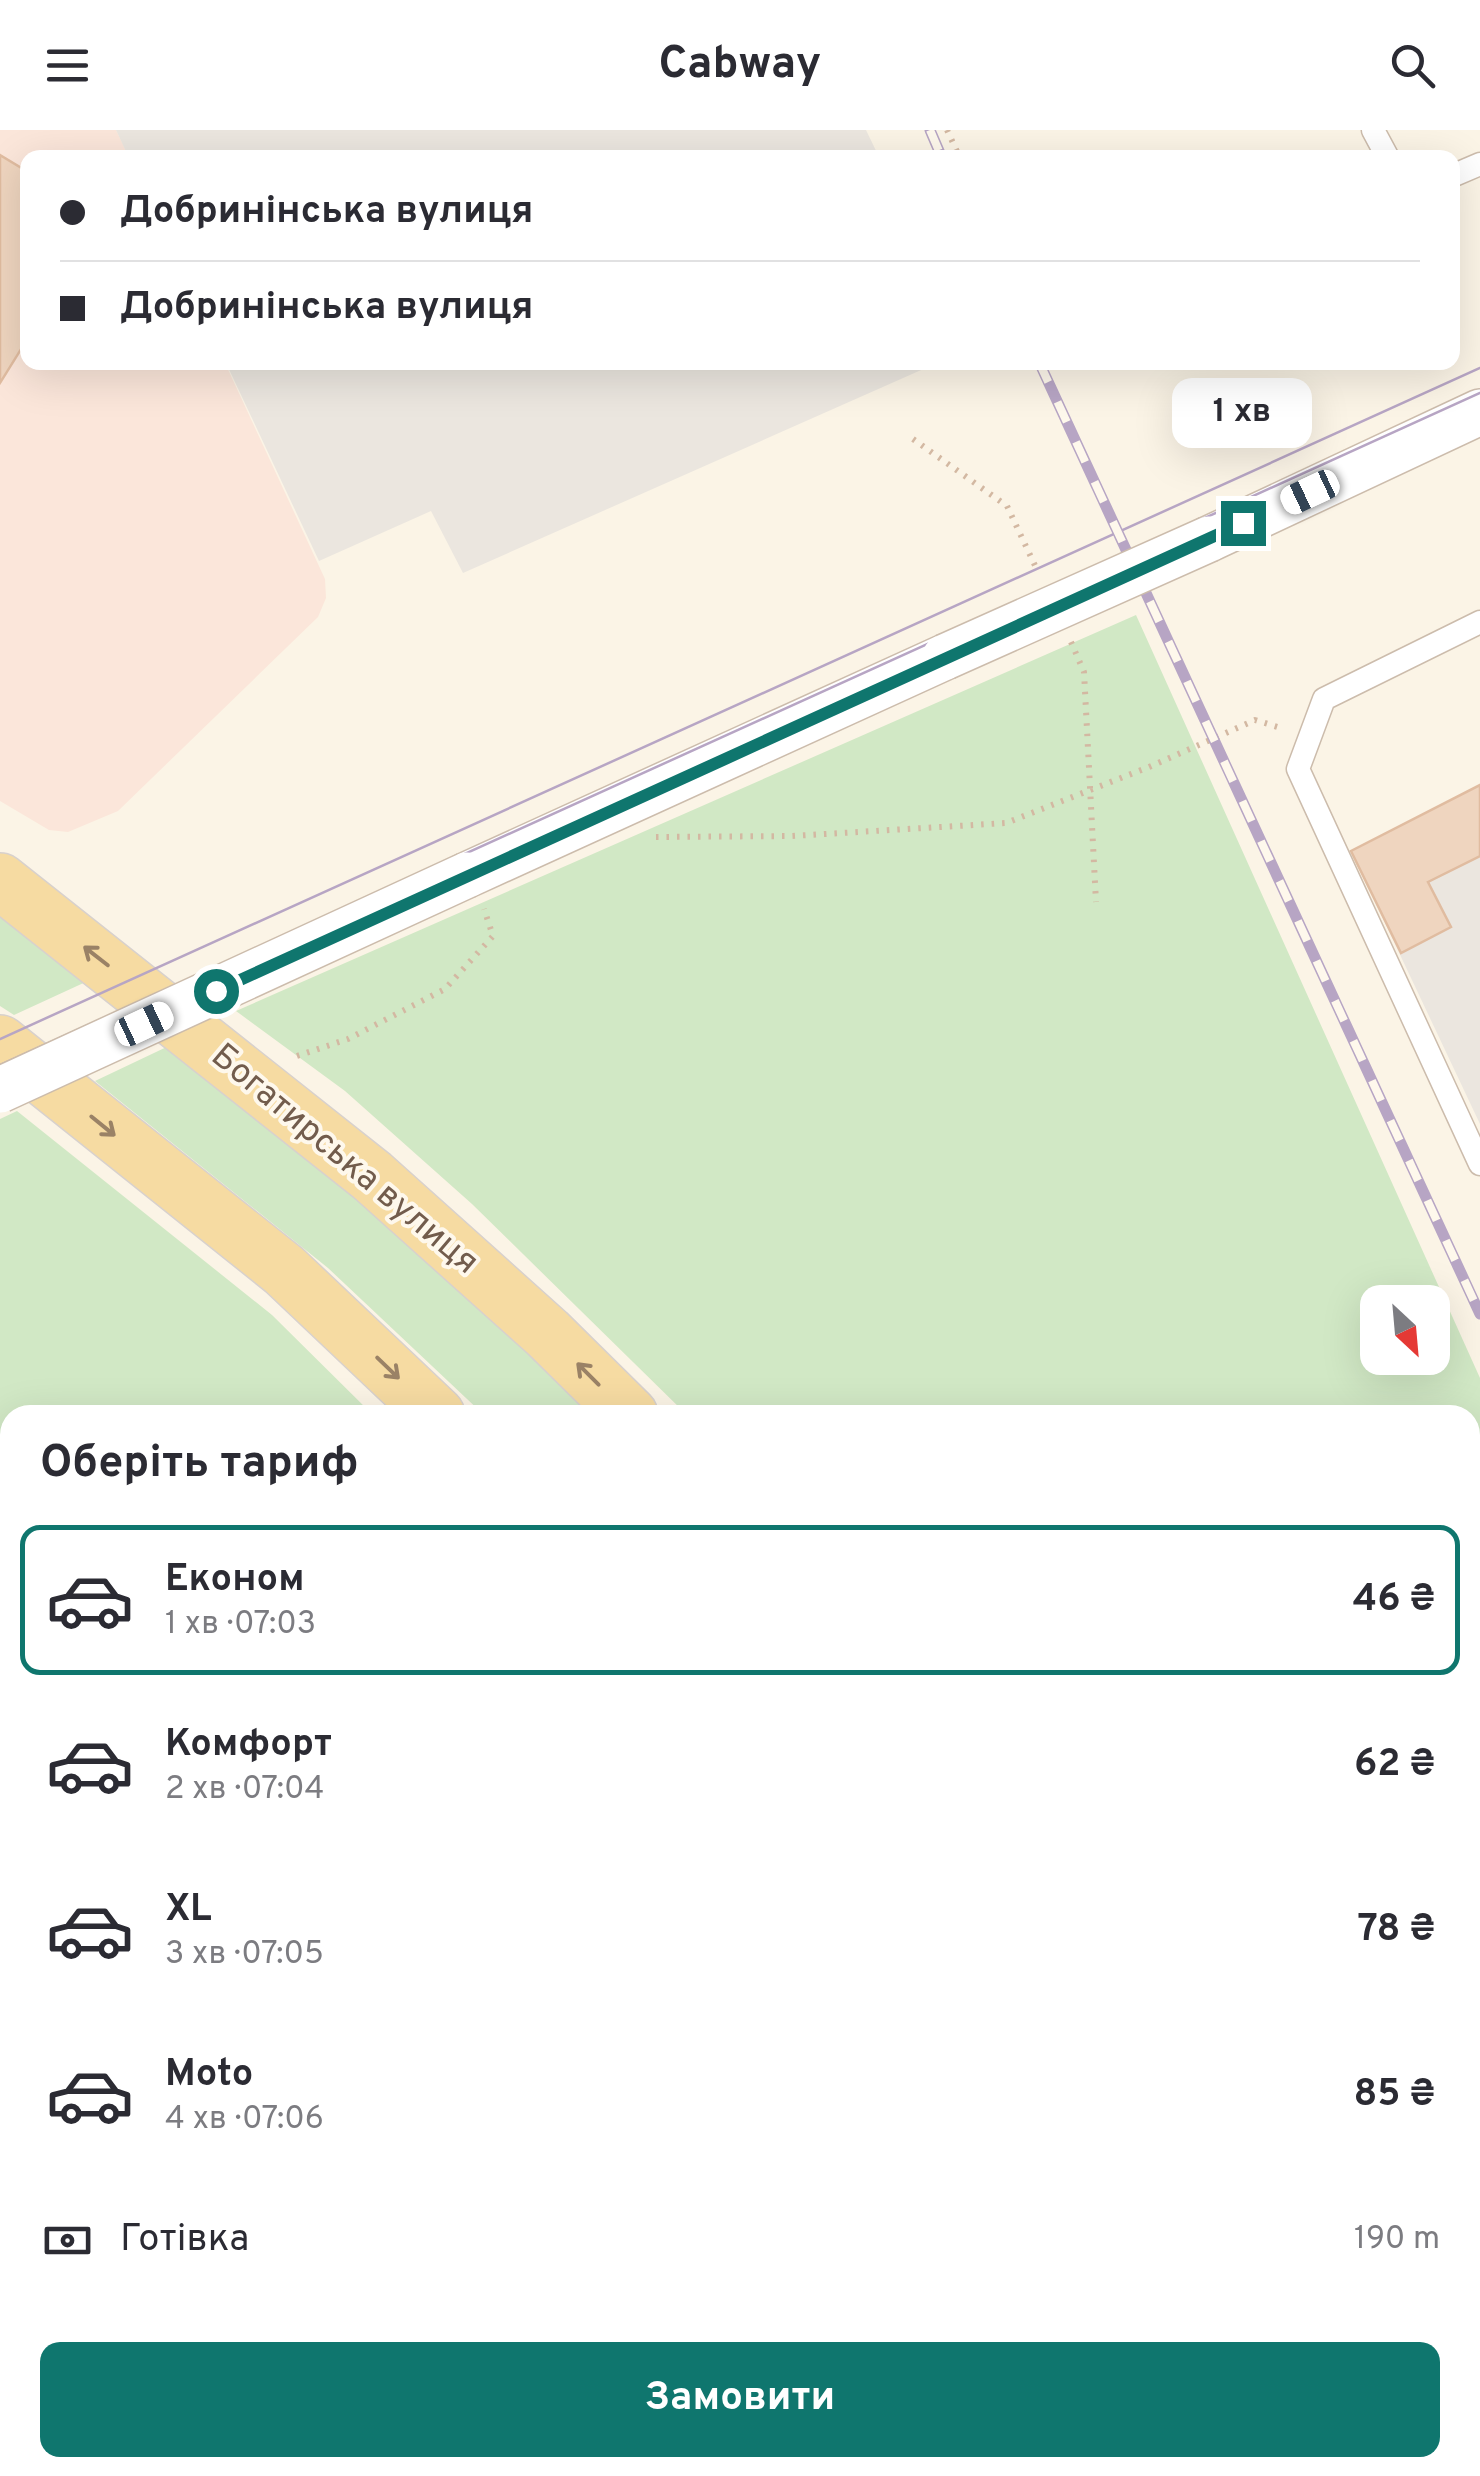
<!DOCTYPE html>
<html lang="uk">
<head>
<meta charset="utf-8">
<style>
	body { margin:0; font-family:Overpass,sans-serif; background:#f2f2f3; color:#2b2b33; height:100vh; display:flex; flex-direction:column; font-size:38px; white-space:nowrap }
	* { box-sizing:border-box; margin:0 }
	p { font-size:32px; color:#7c7c81 }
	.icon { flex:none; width:55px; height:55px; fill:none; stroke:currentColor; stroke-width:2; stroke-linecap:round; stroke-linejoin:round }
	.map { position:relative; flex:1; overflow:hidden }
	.sheet { position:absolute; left:0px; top:1275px; width:1480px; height:1072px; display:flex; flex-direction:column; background:#fff; border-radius:30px 30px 0 0; box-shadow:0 10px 40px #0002 }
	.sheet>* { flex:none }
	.banner { position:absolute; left:20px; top:20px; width:1440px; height:220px; border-radius:20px; box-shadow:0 10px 40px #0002; display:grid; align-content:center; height:220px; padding:0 40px; background:#fff }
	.needle { width:65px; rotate:154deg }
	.buttons { position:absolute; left:1360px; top:1155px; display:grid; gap:20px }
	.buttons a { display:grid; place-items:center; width:90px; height:90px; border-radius:20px; background:#fff; box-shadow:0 10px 40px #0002; font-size:50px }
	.end { position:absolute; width:45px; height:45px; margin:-22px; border:12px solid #0f766e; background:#fff; box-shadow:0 0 0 5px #fff }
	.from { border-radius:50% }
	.bubble { position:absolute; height:70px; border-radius:20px; background:#fff; box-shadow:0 10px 40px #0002; font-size:32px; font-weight:700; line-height:70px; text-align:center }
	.car { position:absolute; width:30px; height:60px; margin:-30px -15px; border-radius:12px; box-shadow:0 0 8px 2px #0007; background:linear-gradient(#fff 24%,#345 0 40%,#fff 0 76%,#345 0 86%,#fff 0) }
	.banner b { display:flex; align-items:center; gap:35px; height:95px; font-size:38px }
	.banner b+b { border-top:2px solid #e1e1e2 }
	.banner i { width:25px; height:25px; background:#2b2b33 }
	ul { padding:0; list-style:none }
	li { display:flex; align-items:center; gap:30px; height:150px; margin:0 20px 15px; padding:0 20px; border:5px solid transparent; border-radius:20px }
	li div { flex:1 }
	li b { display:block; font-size:38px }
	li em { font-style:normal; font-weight:700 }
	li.on { border-color:#0f766e }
	li>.icon { width:90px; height:90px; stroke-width:1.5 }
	h2 { padding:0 40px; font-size:45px; line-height:120px }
	.pay { display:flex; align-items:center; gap:25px; height:110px; padding:0 40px; font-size:38px }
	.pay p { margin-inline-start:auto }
	.action { display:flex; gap:20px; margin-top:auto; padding:20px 40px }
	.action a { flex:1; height:115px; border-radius:20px; background:#0f766e; color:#fff; font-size:40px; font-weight:700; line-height:115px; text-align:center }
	header { display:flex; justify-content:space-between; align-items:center; height:130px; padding:0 40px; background:#fff; font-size:45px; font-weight:700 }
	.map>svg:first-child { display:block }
	.commercial { fill:#fbe6da }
	.industrial { fill:#ebe6df }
	.green { fill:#d1e8c5; fill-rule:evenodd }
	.water { fill:#bbdbe3; stroke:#a2cad4; stroke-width:2.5 }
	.building { fill:#efd5bf; stroke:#e0bca0; stroke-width:2.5 }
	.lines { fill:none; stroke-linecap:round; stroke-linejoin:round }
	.service-casing { stroke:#ccbcac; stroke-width:25 }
	.minor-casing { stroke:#ccbcac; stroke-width:48 }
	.primary-casing { stroke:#d8d1cd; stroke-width:58 }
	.path { stroke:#d3b8a2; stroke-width:6; stroke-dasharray:2.5 8; stroke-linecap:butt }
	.service { stroke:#fff; stroke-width:22 }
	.minor { stroke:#fff; stroke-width:45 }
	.primary { stroke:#f6dba2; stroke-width:55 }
	.tram { stroke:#b7a5c4; stroke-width:2.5 }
	.rail-casing { stroke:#b7a5c4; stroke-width:11 }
	.rail { stroke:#fef8ec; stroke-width:8; stroke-dasharray:22; stroke-linecap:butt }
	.minor-bridge-casing { stroke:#ccbcac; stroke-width:48; stroke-linecap:butt }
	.minor-bridge { stroke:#fff; stroke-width:45 }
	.oneway { stroke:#9a8266 }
	.route { stroke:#0f766e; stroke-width:12 }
	.labels { text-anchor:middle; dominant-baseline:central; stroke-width:8; stroke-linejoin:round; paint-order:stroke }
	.street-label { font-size:35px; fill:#725c4c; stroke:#fef8ec }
</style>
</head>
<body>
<header><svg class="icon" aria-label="menu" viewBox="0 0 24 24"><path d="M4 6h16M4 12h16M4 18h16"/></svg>Cabway<svg class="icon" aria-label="search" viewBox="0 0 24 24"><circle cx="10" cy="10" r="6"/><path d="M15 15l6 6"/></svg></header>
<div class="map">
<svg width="1480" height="2346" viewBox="0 0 1480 2346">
	<rect width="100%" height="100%" fill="#fbf4e6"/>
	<path class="commercial" d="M0,0H116L129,27L28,28V232L225,233L325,449L326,468L318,487L118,681L68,702L49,700L0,671Z"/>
	<path class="industrial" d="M116,0H866L879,27L129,28Z
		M226,233H225H937L463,443L431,381L319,431Z
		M1480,655V994L1351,721Z"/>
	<path class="green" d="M1136,485L1480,1248V2043L1470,2040V1285H687L472,1074L345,961L236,881ZM1378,1172H1432V1228H1378Z
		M0,783L90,850L14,885L0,876Z
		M175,913L381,1086L605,1285H484L328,1138L95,951Z
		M17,981L272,1185L373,1285H10V1777L0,1772V989Z
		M1470,2209L1480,2220V2324L1470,2313Z
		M1217,2338H1379L1387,2346H1226Z"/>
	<path class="water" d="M0,1772L10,1777V2338H1217L1226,2346H0Z"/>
	<path class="building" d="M0,25L28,42V208L0,253Z
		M1480,655V726L1428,752L1451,797L1401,823L1351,721Z"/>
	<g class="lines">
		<defs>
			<path id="service" d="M1373,0L1388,28
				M1452,46L1480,34
				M1480,492L1324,569L1298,639L1480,1034
				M1470,2073L1480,2077"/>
			<path id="minor" d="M1209,409L1480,282
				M467,745L945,527"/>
			<path id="primary" d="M0,751L372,1046L547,1203L630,1285
				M0,913L284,1140L437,1285
				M1470,2170L1480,2180
				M1458,2338L1465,2346"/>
		</defs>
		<use href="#service" class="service-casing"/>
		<use href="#minor" class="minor-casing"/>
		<use href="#primary" class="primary-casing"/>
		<path class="path" d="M947,0L960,28
			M913,309L1007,376L1038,442
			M1071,512L1084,542L1096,772
			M656,707L792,706L1006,693L1149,637L1255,590L1281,598
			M297,926L348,909L445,859L493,806L484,779
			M0,1731L10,1733
			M1280,2338L1288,2346"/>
		<use href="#service" class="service"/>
		<use href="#minor" class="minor"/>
		<use href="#primary" class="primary"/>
		<path class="tram" d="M0,909L1480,238
			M0,935L1480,263"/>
		<defs>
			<path id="rail" d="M930,0L942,28
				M1039,232L1480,1184"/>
		</defs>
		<use href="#rail" class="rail-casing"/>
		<use href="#rail" class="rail"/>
		<defs>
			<path id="minor-bridge" d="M945,527L1209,409
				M0,960L467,745"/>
		</defs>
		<use href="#minor-bridge" class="minor-bridge-casing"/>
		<use href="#minor-bridge" class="minor-bridge"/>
	</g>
	<defs><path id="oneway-shaft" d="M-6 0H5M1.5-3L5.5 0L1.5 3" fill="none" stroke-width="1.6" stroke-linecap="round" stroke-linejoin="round" transform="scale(2.5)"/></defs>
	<g class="oneway">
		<use href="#oneway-shaft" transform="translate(96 826) rotate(-142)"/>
		<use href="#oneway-shaft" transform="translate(103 996) rotate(39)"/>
		<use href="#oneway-shaft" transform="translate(388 1238) rotate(44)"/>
		<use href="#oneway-shaft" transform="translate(588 1244) rotate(-135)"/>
	</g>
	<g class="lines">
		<path class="route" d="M216,861L1243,393"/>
	</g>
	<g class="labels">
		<g class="street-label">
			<text transform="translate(344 1030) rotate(40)">Богатирська вулиця</text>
		</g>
	</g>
</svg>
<div class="buttons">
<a><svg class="needle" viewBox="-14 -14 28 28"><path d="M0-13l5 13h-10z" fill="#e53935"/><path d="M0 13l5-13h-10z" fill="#7c7c81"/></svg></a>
</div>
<i class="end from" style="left:216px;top:861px"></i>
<i class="end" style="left:1243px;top:393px"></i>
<div class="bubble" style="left:1172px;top:248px;width:140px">1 хв</div>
<i class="car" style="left:1310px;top:362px;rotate:245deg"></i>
<i class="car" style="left:144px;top:894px;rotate:65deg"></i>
<div class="banner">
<b><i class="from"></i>Добринінська вулиця</b>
<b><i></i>Добринінська вулиця</b>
</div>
<section class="sheet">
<h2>Оберіть тариф</h2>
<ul>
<li class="on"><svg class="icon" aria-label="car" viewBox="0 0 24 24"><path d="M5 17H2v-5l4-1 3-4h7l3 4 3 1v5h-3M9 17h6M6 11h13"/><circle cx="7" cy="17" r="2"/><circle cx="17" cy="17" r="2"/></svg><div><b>Економ</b><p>1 хв · 07:03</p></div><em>46 ₴</em></li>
<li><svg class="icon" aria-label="car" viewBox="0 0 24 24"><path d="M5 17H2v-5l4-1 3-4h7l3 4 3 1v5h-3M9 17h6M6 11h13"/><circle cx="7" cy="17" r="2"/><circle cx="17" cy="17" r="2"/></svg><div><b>Комфорт</b><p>2 хв · 07:04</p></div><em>62 ₴</em></li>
<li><svg class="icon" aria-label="car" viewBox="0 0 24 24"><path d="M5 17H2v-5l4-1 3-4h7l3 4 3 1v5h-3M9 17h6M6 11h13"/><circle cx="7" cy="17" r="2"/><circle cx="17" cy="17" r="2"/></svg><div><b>XL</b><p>3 хв · 07:05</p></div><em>78 ₴</em></li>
<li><svg class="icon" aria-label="car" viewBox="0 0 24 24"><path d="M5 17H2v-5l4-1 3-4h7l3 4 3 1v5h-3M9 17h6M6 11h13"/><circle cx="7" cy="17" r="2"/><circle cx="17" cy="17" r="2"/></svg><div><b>Moto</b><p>4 хв · 07:06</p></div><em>85 ₴</em></li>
</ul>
<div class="pay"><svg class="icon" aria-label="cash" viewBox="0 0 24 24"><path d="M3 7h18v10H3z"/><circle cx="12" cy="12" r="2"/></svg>Готівка<p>190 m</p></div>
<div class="action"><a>Замовити</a></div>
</section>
</div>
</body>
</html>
